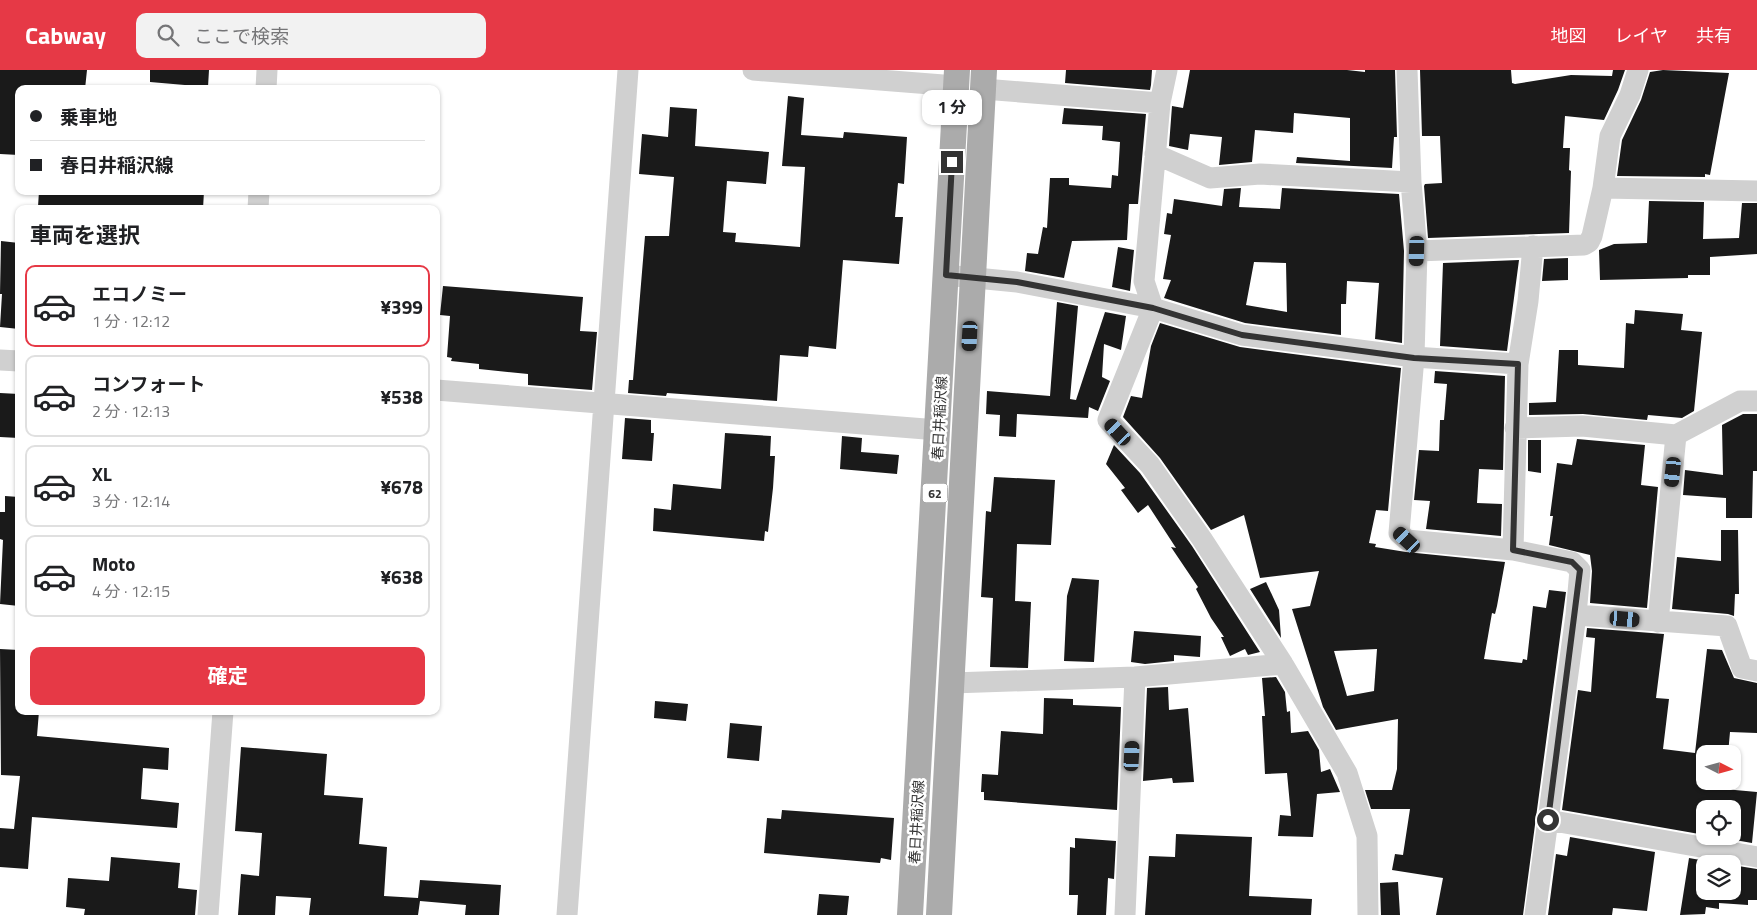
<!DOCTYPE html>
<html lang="ja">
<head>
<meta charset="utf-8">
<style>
	body { margin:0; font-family:"Titillium Web","Noto Sans JP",sans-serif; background:#f2f2f2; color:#202124; height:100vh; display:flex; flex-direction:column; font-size:19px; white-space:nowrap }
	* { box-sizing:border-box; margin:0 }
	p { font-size:16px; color:#757577 }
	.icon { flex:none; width:28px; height:28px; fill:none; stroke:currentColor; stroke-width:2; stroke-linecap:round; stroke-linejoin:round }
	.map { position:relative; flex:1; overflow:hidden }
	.panel { position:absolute; left:15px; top:135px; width:425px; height:510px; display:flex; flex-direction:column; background:#fff; border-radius:10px; box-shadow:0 1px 4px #0004 }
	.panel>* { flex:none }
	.guide { position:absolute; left:15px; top:15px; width:425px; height:110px; border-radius:10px; box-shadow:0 1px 4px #0004; display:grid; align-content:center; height:110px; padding:0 15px; background:#fff }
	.needle { width:32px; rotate:96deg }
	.controls { position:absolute; left:1696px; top:675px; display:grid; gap:10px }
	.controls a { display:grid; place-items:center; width:45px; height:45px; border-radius:10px; background:#fff; box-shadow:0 1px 4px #0004; font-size:25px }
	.end { position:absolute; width:22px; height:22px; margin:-11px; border:6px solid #333; background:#fff; box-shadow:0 0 0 2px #fff }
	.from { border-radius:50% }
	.bubble { position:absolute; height:35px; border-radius:10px; background:#fff; box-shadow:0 1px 4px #0004; font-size:16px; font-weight:700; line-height:35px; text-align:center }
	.car { position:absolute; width:15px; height:30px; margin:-15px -8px; border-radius:6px; box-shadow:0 0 4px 1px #0007; background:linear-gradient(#222 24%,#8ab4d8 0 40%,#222 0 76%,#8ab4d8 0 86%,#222 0) }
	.guide b { display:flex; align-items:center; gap:18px; height:48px; font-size:19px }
	.guide b+b { border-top:1px solid #e0e0e0 }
	.guide i { width:12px; height:12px; background:#202124 }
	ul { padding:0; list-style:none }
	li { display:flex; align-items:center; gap:15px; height:82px; margin:0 10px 8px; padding:0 5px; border:2px solid #e0e0e0; border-radius:10px }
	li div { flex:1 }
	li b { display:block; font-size:19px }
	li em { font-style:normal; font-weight:700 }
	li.current { border-color:#e63946 }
	li>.icon { width:45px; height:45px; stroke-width:1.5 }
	h2 { padding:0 15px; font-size:22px; line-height:60px }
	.action { display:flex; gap:10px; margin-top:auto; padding:10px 15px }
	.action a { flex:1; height:58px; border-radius:10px; background:#e63946; color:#fff; font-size:20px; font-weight:700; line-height:58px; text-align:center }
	header { display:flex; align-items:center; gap:30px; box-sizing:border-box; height:70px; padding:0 25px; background:#e63946; color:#fff }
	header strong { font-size:24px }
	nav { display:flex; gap:28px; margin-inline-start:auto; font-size:18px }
	.search { width:350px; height:45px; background:#f2f2f2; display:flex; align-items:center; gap:12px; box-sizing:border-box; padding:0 18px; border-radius:10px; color:#757577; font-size:19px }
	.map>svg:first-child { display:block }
	.building { fill:#1a1a1a; fill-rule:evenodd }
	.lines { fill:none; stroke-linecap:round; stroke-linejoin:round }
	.minor { stroke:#d0d0d0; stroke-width:21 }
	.major { stroke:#ababab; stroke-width:26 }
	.route { stroke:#333; stroke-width:6 }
	.labels { text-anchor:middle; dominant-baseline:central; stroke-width:5; stroke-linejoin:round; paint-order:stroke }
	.shield { fill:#fff; stroke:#707070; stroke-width:1 }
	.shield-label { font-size:12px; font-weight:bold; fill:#333 }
	.street-label { font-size:14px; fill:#333; stroke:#fff }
</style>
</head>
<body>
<header>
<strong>Cabway</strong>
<div class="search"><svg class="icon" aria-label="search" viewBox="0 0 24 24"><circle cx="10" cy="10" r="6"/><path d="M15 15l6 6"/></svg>ここで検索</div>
<nav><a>地図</a><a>レイヤ</a><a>共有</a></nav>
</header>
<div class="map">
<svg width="1757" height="845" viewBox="0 0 1757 845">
	<rect width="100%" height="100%" fill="#fff"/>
	<path class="building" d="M0,0H87L85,19H19V85L0,84Z
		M150,0H209L208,17L150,12Z
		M1066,0H1152L1151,15L1150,20L1065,13Z
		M1190,0H1347L1365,2V0H1395L1397,67H1394L1392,98L1296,93L1297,87L1350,91V48L1294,43L1293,63L1255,60L1252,92L1219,95L1222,67L1190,64L1188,80L1169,76L1172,36L1183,38Z
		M1420,0H1511L1512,13L1515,14L1571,5L1612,6L1613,0H1625L1618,20L1604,50L1565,46L1563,78H1570L1569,100L1571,101L1569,163L1428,168L1424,116L1425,114L1442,113L1440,66H1422Z
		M1663,0L1729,3L1710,105L1705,104V107L1617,106L1622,70L1641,30L1650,2Z
		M788,26L804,28L801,65L843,68L844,62L907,67L904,114L898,113L895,147H903L899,194L843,190L836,279L809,276L808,287L780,285L777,331L667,323L666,326L628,323L629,310H633L645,166H669L674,107L639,104L642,64L668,67L670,37L697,39L695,76L769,82L766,114L727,111L723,162L736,163L735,172L800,177L805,97L782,96Z
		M1064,38L1146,44L1138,134H1129L1127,170L1072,171L1064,208L1025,201L1027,183L1038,184L1043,157L1047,158L1050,108H1069V115L1111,118L1112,105L1118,106L1120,72L1102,70L1103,56L1062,54Z
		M1241,118L1239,137L1280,139L1282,118L1399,124L1404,181L1402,273L1375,269L1379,213L1347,211L1346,234H1341V265L1245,253L1164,228L1171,210L1163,209L1171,165L1164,164L1167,143L1172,144L1174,129L1222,136L1224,119ZM1254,192L1286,193L1287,242L1246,235Z
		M39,121H204L203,139L38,137Z
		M1649,131L1704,132L1703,169L1739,168L1742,133H1757V184L1710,187V205H1688V208L1600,210L1599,180L1614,174L1647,173Z
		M1,171L19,173V259L0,257L2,224H0Z
		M1118,177L1134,180L1130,221L1112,217Z
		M1568,188V210L1542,211L1544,189Z
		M1519,190L1507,281L1440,276L1443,193Z
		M443,216L583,227L580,261L597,262L592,320L528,315V304L479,299V294L451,291L452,288L447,287L450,246L440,245Z
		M1057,232L1078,236L1070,329L1076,330L1105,242L1126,246L1121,280L1104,274L1102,307L1110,311L1098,341L1089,337L1088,348L1017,344L1016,367L999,366L1000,345L986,344L987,321L1050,326Z
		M1635,240L1683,244L1681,260L1702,262L1694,341L1682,348L1648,345L1647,350L1583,344L1529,345V333L1556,332L1559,280H1578V295L1624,298L1626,253L1634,254Z
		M1160,253L1240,277L1401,298L1388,441L1376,440L1369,473L1376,474L1375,477L1406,482L1505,492L1497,536L1495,544L1492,543L1484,589L1522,593L1523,589L1527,590L1533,536L1546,538L1549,520L1566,522L1523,845H1436L1443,808L1392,800L1395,784L1403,785L1410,739H1371L1365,720H1392L1397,699L1398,649L1336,660L1323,637L1292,539L1310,536L1319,501L1260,508L1244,445L1211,460L1160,388L1123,347L1131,326L1142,328L1151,276ZM1377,579L1374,621L1347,626L1334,581Z
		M1435,301L1505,306L1503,400L1479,399L1477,433L1502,434L1501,466L1426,459L1430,431L1414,430L1419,380L1439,381L1440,350H1444L1447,314L1434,313Z
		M0,323L19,324V368L0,367Z
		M1743,344H1757V401H1753L1752,448H1726V428L1683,425L1685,400L1723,405L1722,355Z
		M625,348L651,350V363H654L652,391L622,389Z
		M725,363L771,366L770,386H775L773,418L768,462L765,461L764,471L653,461L654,438L671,440L673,414L721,419Z
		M842,366L862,368L861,382L899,385L897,404L840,399Z
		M1577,369L1645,375L1641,415L1658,417L1647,538L1590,533L1592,501L1590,485L1549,475L1553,446H1550L1557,393L1572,395Z
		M1528,370H1541V403L1528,401Z
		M1114,375L1140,403L1192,476L1260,582L1248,585L1245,579L1230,586L1221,567H1224L1211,548L1196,519L1198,517L1171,477L1176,478L1148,435L1138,443L1121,420L1125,418L1106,394Z
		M994,407L1055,410L1051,475L1017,474L1015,531L1031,532L1028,598L990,597L993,528L981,527L986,441L991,442Z
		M5,426L19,427V536L0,534L3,470L0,469V442H5Z
		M1721,460H1738L1739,524H1735L1734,546L1728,544L1672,539L1677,487L1721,491Z
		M1072,508L1099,510L1094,592L1064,591L1067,526Z
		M1266,512L1279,540L1281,568L1250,519Z
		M1587,558L1664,564L1656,628L1669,629L1663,679L1695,683L1707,579L1722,580L1734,608L1757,613V663L1730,662L1728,684H1705V711H1726L1724,719L1757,722L1752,773L1712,766H1732V739H1705V765L1562,740L1578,620L1591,622L1595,568L1586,567Z
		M1134,561L1201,566L1200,587L1174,585V591L1145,594L1131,592Z
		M0,579L19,580V641H39L37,666L169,678L168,700L143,698L141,729L179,733L177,758L32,747L28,799L0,797V758L14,759L20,706L1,705Z
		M1276,607L1285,622L1287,642L1290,641L1291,663L1308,661L1319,680L1321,702L1330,699L1340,722L1317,724L1313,767L1278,766L1280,745L1291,746L1287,703L1265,704L1262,646H1265L1262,608Z
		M1168,617L1169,640L1188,638L1194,712L1173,713L1172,708L1143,711L1147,618Z
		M1044,628L1073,629V635L1121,637L1117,740L984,730V722H981L982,704L998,705L1001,661L1043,664Z
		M655,631L688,634L686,651L654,648Z
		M730,653L762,656L759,691L727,688Z
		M241,677L327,684L324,725L363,728L359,774L387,777L384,826L418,828L420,810L501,815L499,845H465L466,835L420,831L418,845H309L311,828L276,826L275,845H238L241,804L259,806L262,763L235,761Z
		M782,740L894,748L891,790L881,788L880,793L764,783L767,748L781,749Z
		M1176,764L1252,767L1249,826L1312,829L1311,845H1145L1149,786L1175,787Z
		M1570,767L1655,782L1647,841L1613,838L1612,845H1548L1556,784L1567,786Z
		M1075,768L1116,771L1114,809L1108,808L1106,845H1077L1078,825H1069L1070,777L1075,778Z
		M111,787L180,793L178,818L197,820L195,845H84L85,839L66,837L68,808L109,811Z
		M1689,788L1723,794H1705V821H1732V795L1757,799V830H1748V835L1719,833V839L1706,837L1705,844L1680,845Z
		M1398,812L1400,845H1381L1380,813Z
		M819,824L849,826L847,845H817Z"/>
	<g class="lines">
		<path class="minor" d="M753,0L956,16
			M1167,0L1160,33L1144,211L1153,238L1108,350L1150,395L1202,469L1283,594L1347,703L1367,766L1368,845
			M1407,0L1411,112L1417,181L1414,287L1399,463L1407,470L1513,480L1572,492L1580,500L1576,545L1535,845
			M266,19L267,0
			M983,19L1160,33
			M1155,84L1210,108L1260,104L1411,112
			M1603,118L1610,66L1630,25L1638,0
			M258,139L259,121
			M1417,181L1584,175L1589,172L1592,166L1603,118L1757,121
			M945,205L1017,212L1153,238L1242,265L1414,287L1518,294
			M0,290L19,291
			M436,320L938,360
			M1515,358L1582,356L1676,365L1740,331H1757
			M1513,480L1518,294L1528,231L1533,176
			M1576,545L1727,556L1742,598L1757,601
			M1658,552L1676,365
			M952,613L1135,607L1283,594
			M1548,750L1757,787
			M208,845L223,641
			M567,845L628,0
			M1125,845L1135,607"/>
		<path class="major" d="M910,845L957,0
			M939,845L984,0"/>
	</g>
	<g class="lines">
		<path class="route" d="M952,92L946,205L1017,212L1153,238L1242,265L1414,288L1518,294L1513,480L1572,492L1580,500L1548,750"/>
	</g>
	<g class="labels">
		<rect class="shield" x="922.5" y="413.5" width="25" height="19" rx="4"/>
		<g class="shield-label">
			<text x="935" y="423">62</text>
		</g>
		<g class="street-label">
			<text transform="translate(939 348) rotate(-87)">春日井稲沢線</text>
			<text transform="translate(916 752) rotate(-87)">春日井稲沢線</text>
		</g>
	</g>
</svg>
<div class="controls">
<a><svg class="needle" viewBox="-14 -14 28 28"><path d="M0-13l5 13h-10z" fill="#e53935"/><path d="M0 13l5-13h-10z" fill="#757577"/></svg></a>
<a><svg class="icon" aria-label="locate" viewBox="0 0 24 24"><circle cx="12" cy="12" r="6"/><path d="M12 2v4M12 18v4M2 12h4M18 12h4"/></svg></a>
<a><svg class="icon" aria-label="layers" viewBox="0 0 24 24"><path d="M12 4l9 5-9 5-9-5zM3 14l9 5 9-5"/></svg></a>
</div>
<i class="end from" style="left:1548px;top:750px"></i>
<i class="end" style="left:952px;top:92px"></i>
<div class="bubble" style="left:922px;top:20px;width:60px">1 分</div>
<i class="car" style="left:1417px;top:181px;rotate:182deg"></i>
<i class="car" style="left:970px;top:266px;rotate:183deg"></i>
<i class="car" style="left:1118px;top:362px;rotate:317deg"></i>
<i class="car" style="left:1673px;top:402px;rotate:186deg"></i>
<i class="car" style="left:1407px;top:470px;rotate:313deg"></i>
<i class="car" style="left:1625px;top:549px;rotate:95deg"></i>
<i class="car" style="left:1132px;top:686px;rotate:3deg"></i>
<div class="guide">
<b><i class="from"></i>乗車地</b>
<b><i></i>春日井稲沢線</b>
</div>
<section class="panel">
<h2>車両を選択</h2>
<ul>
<li class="current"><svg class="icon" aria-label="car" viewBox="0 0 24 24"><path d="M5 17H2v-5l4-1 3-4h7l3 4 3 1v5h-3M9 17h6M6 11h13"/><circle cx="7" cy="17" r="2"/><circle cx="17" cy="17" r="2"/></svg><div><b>エコノミー</b><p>1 分 · 12:12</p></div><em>¥399</em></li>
<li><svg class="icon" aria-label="car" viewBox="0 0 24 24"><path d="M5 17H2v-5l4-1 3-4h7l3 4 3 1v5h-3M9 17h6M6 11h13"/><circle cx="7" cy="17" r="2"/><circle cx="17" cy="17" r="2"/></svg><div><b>コンフォート</b><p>2 分 · 12:13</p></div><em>¥538</em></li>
<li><svg class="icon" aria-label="car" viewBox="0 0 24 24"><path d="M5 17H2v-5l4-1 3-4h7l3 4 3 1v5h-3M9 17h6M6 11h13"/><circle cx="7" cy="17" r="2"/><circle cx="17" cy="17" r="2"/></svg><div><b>XL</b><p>3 分 · 12:14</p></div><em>¥678</em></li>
<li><svg class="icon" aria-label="car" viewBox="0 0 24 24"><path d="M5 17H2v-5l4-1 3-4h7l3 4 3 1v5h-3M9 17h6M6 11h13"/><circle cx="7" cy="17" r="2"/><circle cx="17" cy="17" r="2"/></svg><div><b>Moto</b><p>4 分 · 12:15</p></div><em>¥638</em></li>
</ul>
<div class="action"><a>確定</a></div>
</section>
</div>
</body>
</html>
